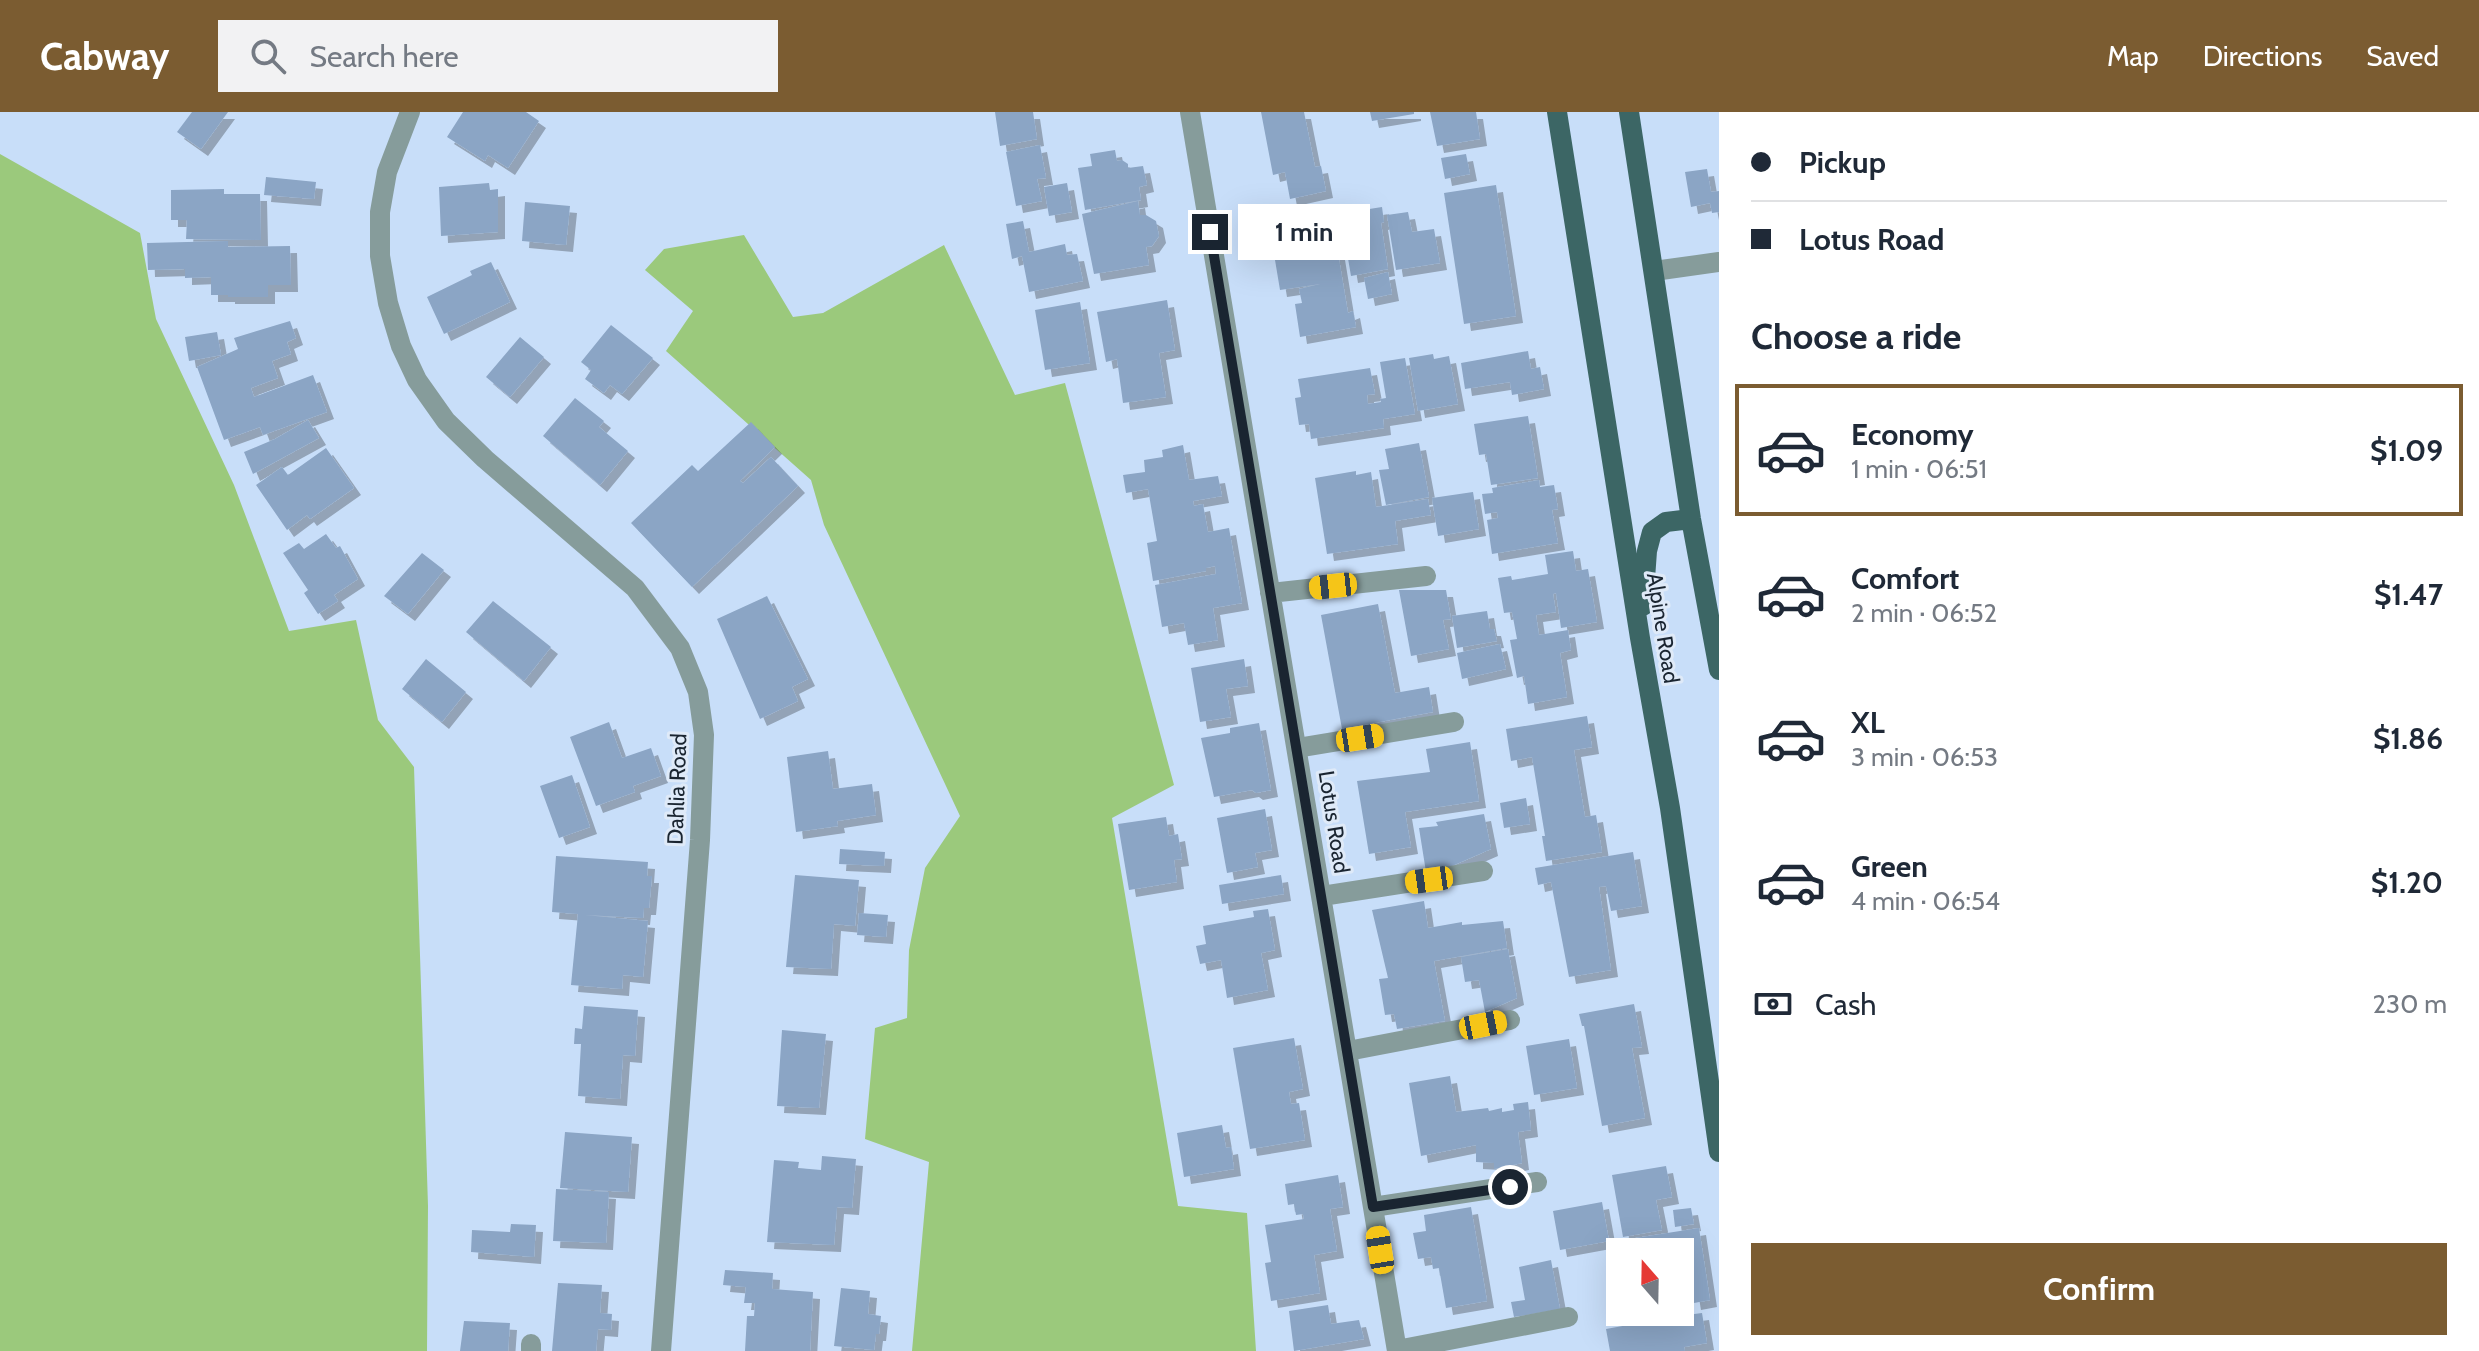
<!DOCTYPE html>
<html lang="en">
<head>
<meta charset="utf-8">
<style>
	body { margin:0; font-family:Cabin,sans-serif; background:#f2f2f3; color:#1f2937; height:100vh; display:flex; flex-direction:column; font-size:30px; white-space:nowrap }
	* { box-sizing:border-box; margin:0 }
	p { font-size:26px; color:#747a83 }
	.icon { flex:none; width:44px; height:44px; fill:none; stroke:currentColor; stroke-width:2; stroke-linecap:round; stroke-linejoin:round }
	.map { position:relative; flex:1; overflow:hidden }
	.panel { display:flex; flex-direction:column; background:#fff; width:760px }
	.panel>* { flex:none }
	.top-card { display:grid; align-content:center; height:176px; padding:0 32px; background:#fff }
	.needle { width:52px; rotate:340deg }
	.fabs { position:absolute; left:1606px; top:1126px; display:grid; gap:16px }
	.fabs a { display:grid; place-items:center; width:88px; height:88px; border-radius:0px; background:#fff; box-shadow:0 8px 32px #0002; font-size:40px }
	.end { position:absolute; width:36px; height:36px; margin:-18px; border:10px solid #1a2531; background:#fff; box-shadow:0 0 0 4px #fff }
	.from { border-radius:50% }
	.bubble { position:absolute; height:56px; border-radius:0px; background:#fff; box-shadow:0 8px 32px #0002; font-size:26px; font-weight:700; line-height:56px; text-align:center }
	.car { position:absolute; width:24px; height:48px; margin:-24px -12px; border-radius:10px; box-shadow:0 0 6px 2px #0007; background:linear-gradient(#f5c518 24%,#345 0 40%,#f5c518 0 76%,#345 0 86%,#f5c518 0) }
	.top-card b { display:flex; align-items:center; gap:28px; height:76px; font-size:30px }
	.top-card b+b { border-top:2px solid #e0e1e3 }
	.top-card i { width:20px; height:20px; background:#1f2937 }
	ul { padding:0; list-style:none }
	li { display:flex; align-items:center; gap:24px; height:132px; margin:0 16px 12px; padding:0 16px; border:4px solid transparent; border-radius:0px }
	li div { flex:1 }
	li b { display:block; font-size:30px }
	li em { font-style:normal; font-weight:700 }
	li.active { border-color:#7b5c31 }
	li>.icon { width:72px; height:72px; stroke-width:1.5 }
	h2 { padding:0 32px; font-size:36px; line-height:96px }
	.pay { display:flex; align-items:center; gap:20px; height:88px; padding:0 32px; font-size:30px }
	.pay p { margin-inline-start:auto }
	.action { display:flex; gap:16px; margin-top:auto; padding:16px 32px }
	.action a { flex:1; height:92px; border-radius:0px; background:#7b5c31; color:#fff; font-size:32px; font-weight:700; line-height:92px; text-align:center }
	header { display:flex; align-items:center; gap:48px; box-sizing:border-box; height:112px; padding:0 40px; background:#7b5c31; color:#fff }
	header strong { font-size:38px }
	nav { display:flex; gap:44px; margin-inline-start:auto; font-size:28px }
	.search { width:560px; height:72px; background:#f2f2f3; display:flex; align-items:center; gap:20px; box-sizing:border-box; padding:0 28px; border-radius:0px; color:#747a83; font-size:30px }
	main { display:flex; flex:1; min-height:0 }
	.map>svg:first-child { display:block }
	.green { fill:#9bc97c }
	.building { fill:#8ba5c5; filter:url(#shadow) }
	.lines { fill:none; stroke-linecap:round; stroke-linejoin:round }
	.minor { stroke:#869c9b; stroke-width:20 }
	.major { stroke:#3c6665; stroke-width:20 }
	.route { stroke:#1a2531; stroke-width:10 }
	.labels { text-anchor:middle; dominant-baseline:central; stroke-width:6; stroke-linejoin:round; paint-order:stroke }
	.street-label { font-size:22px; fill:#1a2531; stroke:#dfeaf8 }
</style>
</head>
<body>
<header>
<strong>Cabway</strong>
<div class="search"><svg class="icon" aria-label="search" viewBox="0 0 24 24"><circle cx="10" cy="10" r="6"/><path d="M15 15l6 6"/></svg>Search here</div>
<nav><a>Map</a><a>Directions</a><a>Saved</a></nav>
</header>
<main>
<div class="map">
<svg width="1719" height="1239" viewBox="0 0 1719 1239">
	<defs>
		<filter id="shadow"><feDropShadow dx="7" dy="7" stdDeviation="0" flood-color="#0004"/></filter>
	</defs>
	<rect width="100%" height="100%" fill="#c8def9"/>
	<path class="green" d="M0,42L140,121L156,207L234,373L289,519L356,508L378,608L414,655L428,1094L427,1239H0Z
		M744,123L793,205L823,201L944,133L1015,283L1065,271L1174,673L1112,706L1178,1094L1247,1101L1256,1239H912L929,1050L865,1027L875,916L907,906L909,838L925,756L960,704L824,413L811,368L666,239L693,199L645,158L664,137Z"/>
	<path class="building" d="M192,0H228L201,37L177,20Z
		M463,0H526L539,9L508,56L488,43L485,49L447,25Z
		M995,0H1033L1037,27L1000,34Z
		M1261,0H1304L1315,55L1321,54L1326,79L1290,87L1285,60L1273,63Z
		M1370,0H1414V2L1372,9Z
		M1430,0H1476L1480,27L1437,34Z
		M1040,33L1046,66L1037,67L1042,89L1016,94L1006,40Z
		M1115,38L1117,49L1122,48L1128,52V56L1143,54L1147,73L1139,75L1141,88L1085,98L1078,56L1092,54L1090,42Z
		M1466,42L1470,62L1445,67L1441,46Z
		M1707,57L1711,80L1719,79V100L1712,101L1710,91L1691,95L1685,60Z
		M266,65L316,70L314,87L264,83Z
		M489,71L490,78L498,77V120L441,124L439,75Z
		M1067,71L1072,100L1049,104L1044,75Z
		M1496,73L1516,204L1464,212L1444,81Z
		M224,77V82H260L261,128L186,127L187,108H171V78Z
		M1138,89L1140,103H1146L1156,109L1159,124L1152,134L1146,135L1149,153L1094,162L1082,102Z
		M525,90L570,94L566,133L522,129Z
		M1382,95L1384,110L1381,111L1388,157L1351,164L1343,117L1347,116L1344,101Z
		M1408,100L1412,120L1434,117L1440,151L1396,158L1387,103Z
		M1023,109L1029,140L1065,132L1067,143L1077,142L1083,169L1029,180L1022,144L1012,147L1006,112Z
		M1334,117L1348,201L1353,199L1356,215L1300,225L1295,192L1302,191L1299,177L1320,172L1280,178L1274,142L1292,140L1290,125Z
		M228,129V135L290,134L291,173H268V185H228V183H211V165L185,166V157L148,158L147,131Z
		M491,150L510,190L444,222L427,185L472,163L470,159Z
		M1388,160L1392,182L1368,187L1364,166Z
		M1167,188L1175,238L1159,241L1166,285L1123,291L1117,247L1106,250L1097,200Z
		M1080,190L1090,251L1045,258L1035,198Z
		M290,209L296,226L287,230L291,242L272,249L278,266L251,276L254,285L313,263L327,300L263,323L260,315L224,328L197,255L238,237L234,226Z
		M611,213L653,246L622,282L610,273L604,281L585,267L591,258L581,250Z
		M217,220L221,243L189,249L185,225Z
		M520,225L544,245L510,285L486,265Z
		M1528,239L1531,257L1540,255L1544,277L1512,283L1510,270L1465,277L1461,251Z
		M1433,242L1434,247L1449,244L1458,292L1418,299L1409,246Z
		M1405,246L1415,302L1383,307L1384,316L1311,327L1309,312L1299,313L1295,286L1301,285L1298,267L1370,256L1375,282L1367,283L1368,292L1381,290L1380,287L1386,286L1380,250Z
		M575,286L604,309L599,315L628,339L600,373L543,324Z
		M1528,304L1538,366L1491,373L1486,342L1479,343L1474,312Z
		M308,308L319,326L253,362L244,340L275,327Z
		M751,310L775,335L740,369L743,371L771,345L798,374L692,475L631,411L692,353L698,359Z
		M1419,331L1429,385L1386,393L1379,358L1389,357L1385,337Z
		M1183,333L1189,368L1218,364L1222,384L1193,389L1194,394L1203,392L1208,420L1229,416L1242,491L1213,496L1218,528L1188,533L1184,511L1162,515L1155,473L1216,462L1215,454L1206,456V459L1153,469L1147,431L1157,429L1148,377L1126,381L1123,363L1145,360L1144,348L1163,345L1162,338Z
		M326,336L354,376L310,407L307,403L287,418L256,373L282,355L288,363Z
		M1356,359V363L1371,360L1376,395L1428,387L1431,403L1395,409L1398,432L1327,442L1315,366Z
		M1539,368L1540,375L1554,373L1558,397L1552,398L1558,431L1492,442L1487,408L1498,406L1497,400L1485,402L1482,382L1493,381L1492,376Z
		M1473,380L1479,417L1438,424L1432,386Z
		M326,422L336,436L340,434L358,467L334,483L338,489L318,502L304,481L308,478L283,441L299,431L304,437Z
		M1573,439L1576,459L1588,457L1597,510L1561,516L1556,481L1553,482L1556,500L1536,503L1539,523L1568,518L1571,538L1560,541L1567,585L1528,592L1524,564L1517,566L1510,528L1517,527L1512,500L1504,501L1498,466L1511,464L1512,468L1548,462L1545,443Z
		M422,441L444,458L408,502L384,484Z
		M1399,478H1446L1451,507L1443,508L1449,537L1411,544Z
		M767,484L808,567L792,575L798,589L760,607L717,507Z
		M493,489L551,535L524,569L466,520Z
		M1378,492L1395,581L1429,575L1433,600L1342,617L1321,503Z
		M1487,499L1490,517H1494L1497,529L1457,536L1452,504Z
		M1500,532L1506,557L1462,567L1457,541Z
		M426,547L466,580L442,610L402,577Z
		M1244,547L1248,574L1226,577L1231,605L1200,610L1191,556Z
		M1587,604L1592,635L1574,638L1585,705L1596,703L1602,740L1546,749L1542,724H1545L1532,645L1511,649L1506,617Z
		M609,610L622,646L651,636L661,664L633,674L635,680L596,694L570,625Z
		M1259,611L1271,678L1256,681L1252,678L1214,685L1201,626L1230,621V616Z
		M1470,630L1479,689L1405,700L1411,735L1369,742L1357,669L1430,660L1426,637Z
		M828,639L833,677L872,672L876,703L837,709L838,714L796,720L787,645Z
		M572,663L590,715L559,726L540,674Z
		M1526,686L1530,712L1504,716L1500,691Z
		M1265,697L1272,738L1255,741L1258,755L1227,761L1217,706Z
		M1484,702L1491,737L1445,757L1426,760L1419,716L1438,714L1436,710Z
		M1166,705L1169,724L1178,722L1182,747L1174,748L1177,770L1129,778L1118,712Z
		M840,737L885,740L884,754L839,752Z
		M1633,740L1642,794L1611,799L1606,774L1599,775L1611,858L1569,865L1551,770L1538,773L1535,756Z
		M556,744L648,750L647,764H652L649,796H644L643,806L585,803L648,809L643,865L623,863L622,877L571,873L578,802L552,800Z
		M795,763L859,768L855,814L834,812L831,857L786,855Z
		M1281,763L1284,782L1222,792L1219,773Z
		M1424,789L1428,816L1462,810V813L1503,809L1507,836L1434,849L1445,909L1397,917L1394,902L1385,903L1379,867L1388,866L1372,798Z
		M1268,797L1275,838L1261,841L1268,878L1227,886L1221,848L1200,852L1196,834L1206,832L1203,814L1254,805L1253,799Z
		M859,801L888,803L886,825L857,823Z
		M1508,837L1517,886L1485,900L1479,868L1465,870L1461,845Z
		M1634,892L1642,935L1632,936L1645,1006L1602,1014L1584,914H1582L1579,902Z
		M584,894L638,898L635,944L623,943L620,987L578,984L581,932H574L575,916L582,917Z
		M782,918L826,922L819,996L777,994Z
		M1294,926L1303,977L1289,980L1291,992L1299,991L1305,1028L1250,1037L1233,936Z
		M1569,927L1577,976L1534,983L1526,934Z
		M1450,964L1456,1000L1488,996L1489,999L1502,996V1000L1514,998L1513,992L1528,990L1531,1018L1518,1020L1522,1051L1494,1057V1051L1476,1050V1033L1421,1044L1409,971Z
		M1222,1013L1226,1036L1231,1035L1234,1057L1184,1065L1177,1021Z
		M565,1020L632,1025L628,1080L560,1076Z
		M822,1044L856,1047L852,1096L837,1095L834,1133L767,1130L774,1048L799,1050L798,1056L821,1058Z
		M1666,1054L1672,1085L1656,1088L1662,1118L1623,1125L1612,1063Z
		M1338,1063L1343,1095L1330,1097L1337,1139L1314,1143L1320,1181L1271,1189L1265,1151L1271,1150L1265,1113L1304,1107L1303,1102L1296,1103L1294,1092L1288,1093L1285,1072Z
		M556,1077L609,1080L606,1131L553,1129Z
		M1602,1090L1609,1129L1560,1138L1553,1099Z
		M1471,1095L1487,1189L1446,1196L1439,1156L1433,1157L1431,1145L1418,1147L1413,1121L1426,1119L1424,1103Z
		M1691,1096L1694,1112L1675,1115L1673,1098Z
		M511,1112L536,1113L534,1145L471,1140L472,1118L510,1120Z
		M1699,1116L1710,1188L1694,1191L1692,1179L1680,1181V1140H1625L1623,1128Z
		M1551,1148L1560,1197L1514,1205L1511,1190L1525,1188L1519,1155Z
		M725,1158L773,1161L772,1177L813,1180L810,1239H745L747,1204H754L755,1191H744L746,1175L723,1173Z
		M558,1171L602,1173L600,1201L612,1202L611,1218L598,1217L596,1239H552Z
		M841,1176L870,1179L868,1202L881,1204L879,1222H876L874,1238L834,1234Z
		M1328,1193L1331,1212L1359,1208L1364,1227L1294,1239L1289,1199Z
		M1662,1200H1679V1204L1702,1201L1707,1231L1684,1235L1685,1239H1610L1606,1217L1628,1213L1627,1206Z
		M464,1209L510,1211L508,1239H460Z"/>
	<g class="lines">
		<path class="minor" d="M410,0L387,60L380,100V144L388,191L401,234L417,268L446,309L485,347L635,476L680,536L698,580L704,623L700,728L661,1239
			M1190,0L1397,1239
			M1654,159L1719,150
			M1270,481L1426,464
			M1297,636L1454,610
			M1322,784L1483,759
			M1348,939L1510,908
			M1373,1095L1537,1070
			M531,1232V1239
			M1397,1238L1568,1205"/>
		<path class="major" d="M1557,0L1640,526L1670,696L1719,1040
			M1629,0L1691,407L1719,558
			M1643,494L1647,439L1652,420L1666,410L1691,407"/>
	</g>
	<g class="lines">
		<path class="route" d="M1210,120L1373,1095L1510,1075"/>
	</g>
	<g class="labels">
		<g class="street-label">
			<text transform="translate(1663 516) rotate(81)">Alpine Road</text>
			<text transform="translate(677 677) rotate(-88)">Dahlia Road</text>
			<text transform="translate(1334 710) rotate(81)">Lotus Road</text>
		</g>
	</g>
</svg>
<div class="fabs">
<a><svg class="needle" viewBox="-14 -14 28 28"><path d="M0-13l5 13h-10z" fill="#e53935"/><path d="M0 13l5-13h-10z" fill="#747a83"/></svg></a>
</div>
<i class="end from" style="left:1510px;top:1075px"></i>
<i class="end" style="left:1210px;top:120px"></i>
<div class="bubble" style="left:1238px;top:92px;width:132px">1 min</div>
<i class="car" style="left:1333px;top:474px;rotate:264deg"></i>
<i class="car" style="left:1360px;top:626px;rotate:81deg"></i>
<i class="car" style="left:1429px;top:768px;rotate:262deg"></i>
<i class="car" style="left:1483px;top:913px;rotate:79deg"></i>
<i class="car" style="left:1380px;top:1138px;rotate:351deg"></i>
</div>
<section class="panel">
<div class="top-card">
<b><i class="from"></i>Pickup</b>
<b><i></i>Lotus Road</b>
</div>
<h2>Choose a ride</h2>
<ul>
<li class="active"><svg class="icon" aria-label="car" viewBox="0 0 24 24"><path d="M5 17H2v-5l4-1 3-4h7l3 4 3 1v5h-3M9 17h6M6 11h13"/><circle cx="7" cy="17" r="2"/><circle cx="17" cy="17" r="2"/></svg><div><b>Economy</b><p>1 min · 06:51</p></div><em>$1.09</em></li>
<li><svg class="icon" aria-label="car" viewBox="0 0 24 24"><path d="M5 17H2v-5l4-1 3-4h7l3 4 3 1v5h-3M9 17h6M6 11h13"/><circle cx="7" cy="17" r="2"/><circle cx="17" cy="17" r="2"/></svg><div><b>Comfort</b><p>2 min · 06:52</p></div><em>$1.47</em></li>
<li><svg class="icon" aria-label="car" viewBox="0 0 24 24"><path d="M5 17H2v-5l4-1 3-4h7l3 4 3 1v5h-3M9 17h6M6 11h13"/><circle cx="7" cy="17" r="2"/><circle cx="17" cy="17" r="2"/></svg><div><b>XL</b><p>3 min · 06:53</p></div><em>$1.86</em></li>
<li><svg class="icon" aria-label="car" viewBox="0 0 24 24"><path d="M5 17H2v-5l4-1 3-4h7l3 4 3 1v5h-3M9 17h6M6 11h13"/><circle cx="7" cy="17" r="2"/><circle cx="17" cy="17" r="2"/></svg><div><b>Green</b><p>4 min · 06:54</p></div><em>$1.20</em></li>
</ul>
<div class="pay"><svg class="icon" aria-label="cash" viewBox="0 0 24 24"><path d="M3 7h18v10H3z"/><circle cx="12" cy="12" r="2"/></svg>Cash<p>230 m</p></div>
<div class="action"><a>Confirm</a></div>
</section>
</main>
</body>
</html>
